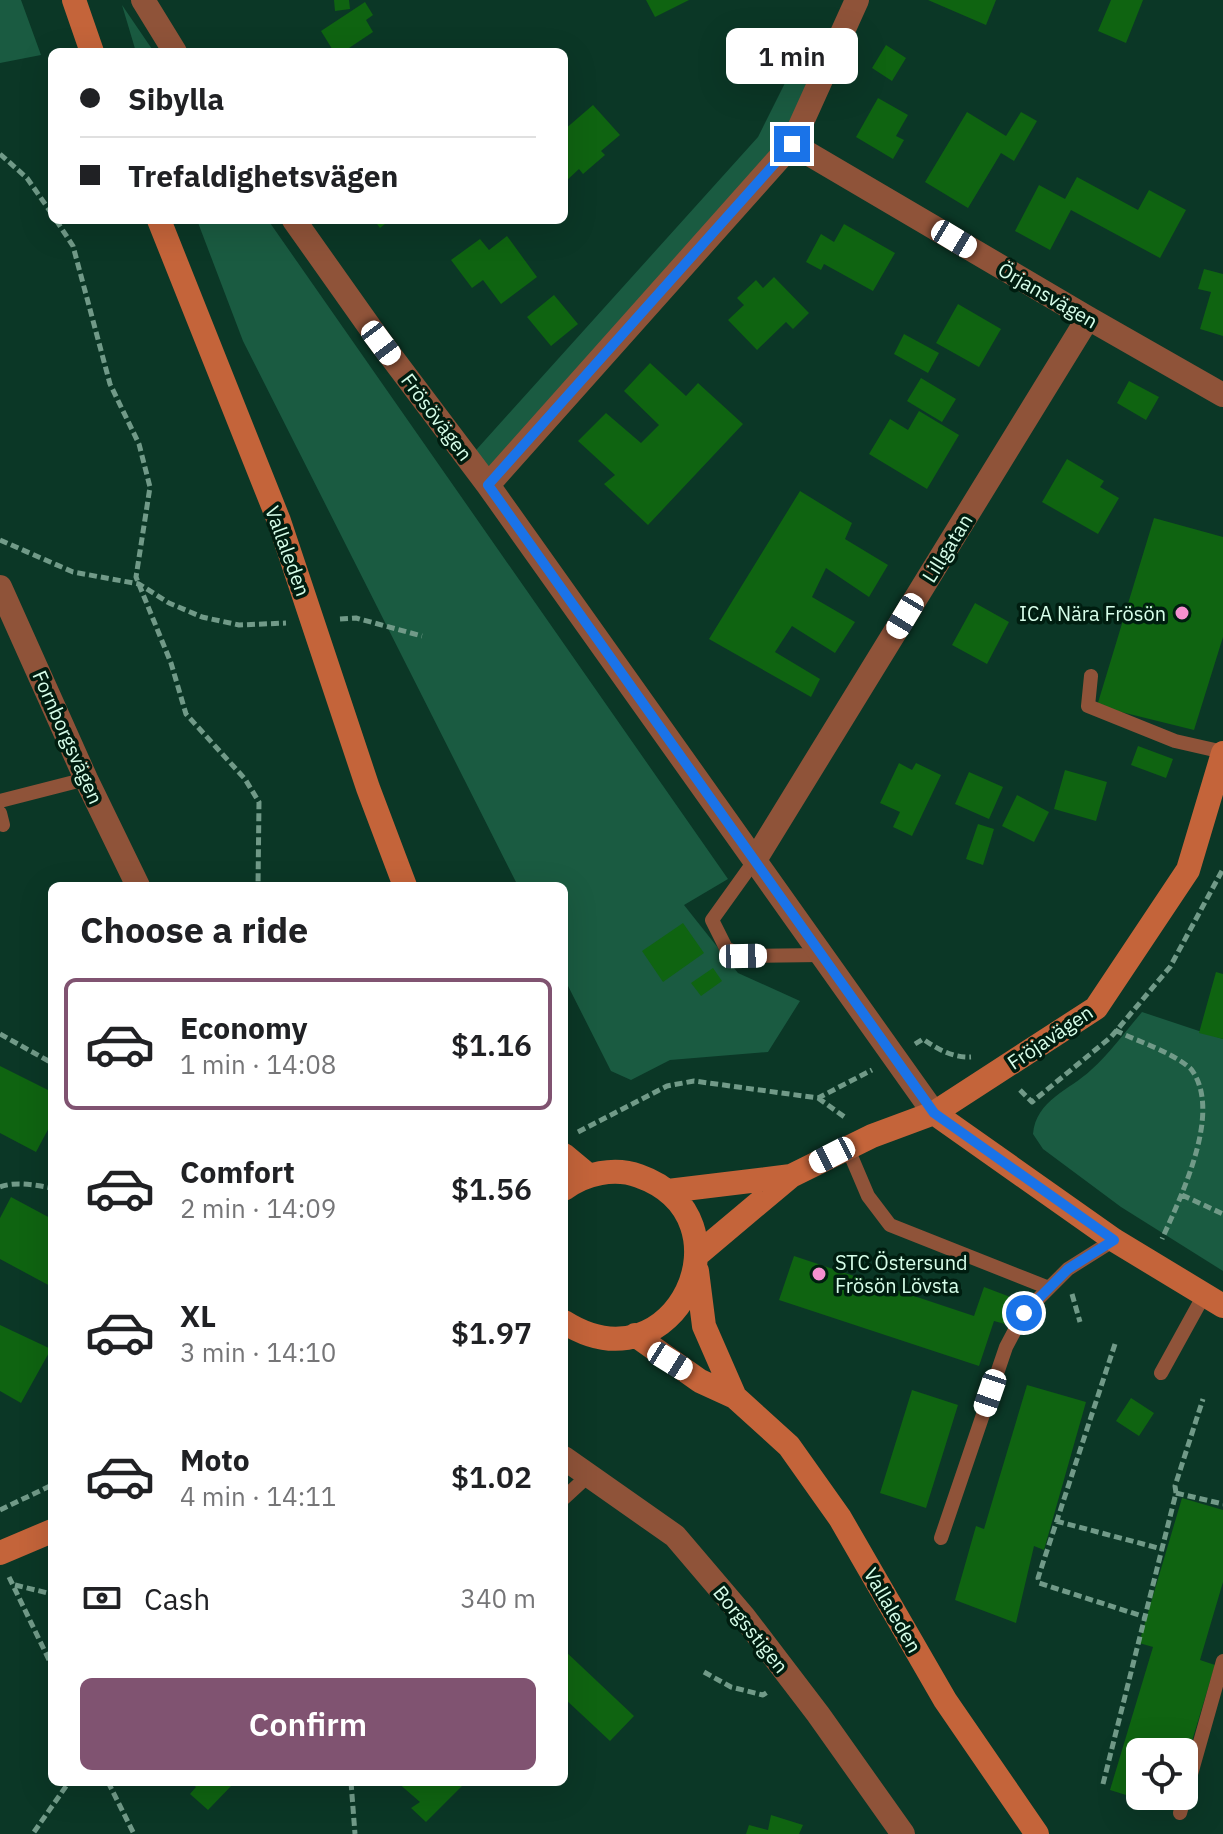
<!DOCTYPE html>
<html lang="en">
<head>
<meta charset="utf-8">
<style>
	body { margin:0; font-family:"IBM Plex Sans",sans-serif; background:#f6f6f6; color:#202124; height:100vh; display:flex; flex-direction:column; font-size:30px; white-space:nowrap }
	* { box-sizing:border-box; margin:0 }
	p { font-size:26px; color:#757577 }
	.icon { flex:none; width:44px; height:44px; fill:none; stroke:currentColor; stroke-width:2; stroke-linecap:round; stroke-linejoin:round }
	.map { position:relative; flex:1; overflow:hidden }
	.side { position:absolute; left:48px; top:882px; width:520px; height:904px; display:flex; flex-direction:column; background:#fff; border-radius:12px; box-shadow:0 8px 32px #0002 }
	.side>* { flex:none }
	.hud { position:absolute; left:48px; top:48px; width:520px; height:176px; border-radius:12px; box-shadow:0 8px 32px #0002; display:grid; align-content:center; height:176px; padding:0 32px; background:#fff }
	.buttons { position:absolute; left:1126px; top:1738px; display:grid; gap:16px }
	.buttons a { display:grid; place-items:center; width:72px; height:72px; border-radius:12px; background:#fff; box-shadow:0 8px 32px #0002; font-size:40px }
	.end { position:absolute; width:36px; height:36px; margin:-18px; border:10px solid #1a73e8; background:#fff; box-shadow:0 0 0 4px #fff }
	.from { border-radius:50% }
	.bubble { position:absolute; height:56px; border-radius:12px; background:#fff; box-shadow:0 8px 32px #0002; font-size:26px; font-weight:600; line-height:56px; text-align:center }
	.car { position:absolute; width:24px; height:48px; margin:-24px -12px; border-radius:10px; box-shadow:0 0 6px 2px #0007; background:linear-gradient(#fff 24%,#345 0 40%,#fff 0 76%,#345 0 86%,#fff 0) }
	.hud b { display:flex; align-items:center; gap:28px; height:76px; font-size:30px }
	.hud b+b { border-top:2px solid #e0e0e0 }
	.hud i { width:20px; height:20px; background:#202124 }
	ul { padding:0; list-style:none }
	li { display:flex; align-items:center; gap:24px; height:132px; margin:0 16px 12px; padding:0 16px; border:4px solid transparent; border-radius:12px }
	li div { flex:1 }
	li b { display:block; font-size:30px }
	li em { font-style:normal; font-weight:600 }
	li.selected { border-color:#805371 }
	li>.icon { width:72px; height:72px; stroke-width:1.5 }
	h2 { padding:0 32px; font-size:36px; line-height:96px }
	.pay { display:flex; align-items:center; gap:20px; height:88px; padding:0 32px; font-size:30px }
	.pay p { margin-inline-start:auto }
	.primary-button { display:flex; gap:16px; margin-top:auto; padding:16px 32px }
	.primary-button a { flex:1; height:92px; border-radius:12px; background:#805371; color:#fff; font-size:32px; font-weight:600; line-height:92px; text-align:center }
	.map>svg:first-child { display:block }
	.green { fill:#1a5b41 }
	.building { fill:#0f6411 }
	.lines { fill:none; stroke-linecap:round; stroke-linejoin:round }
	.path { stroke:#719a88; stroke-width:5; stroke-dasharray:8 4; stroke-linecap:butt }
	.lane { stroke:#8f5339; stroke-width:14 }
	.street { stroke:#8f5339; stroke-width:24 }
	.secondary { stroke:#c4643a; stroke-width:24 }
	.route { stroke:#1a73e8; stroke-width:10 }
	.poi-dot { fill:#f690cf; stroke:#001d10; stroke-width:3 }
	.labels { text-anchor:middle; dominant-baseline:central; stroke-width:7; stroke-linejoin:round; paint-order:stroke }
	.street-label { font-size:20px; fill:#d7feea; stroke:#001d10 }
	.poi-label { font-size:20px; fill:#d7feea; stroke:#001d10; text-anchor:end }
</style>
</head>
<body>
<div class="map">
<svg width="1223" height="1834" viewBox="0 0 1223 1834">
	<rect width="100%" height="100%" fill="#0b3726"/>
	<path class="green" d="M0,0H21L41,55L0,63Z
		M122,5L154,52H136Z
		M791,71L817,85L792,144L488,485L468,459L758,137Z
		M197,220H268L728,879L684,905L738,973L800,1001L768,1052L670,1060L631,1080L611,1071L564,978V886H518L243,341Z
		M1142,1012L1223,1039V1271L1121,1207L1043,1149L1033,1134C1036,1100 1070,1090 1091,1070C1110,1053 1126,1031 1142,1012Z"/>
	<path class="building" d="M334,0H349L350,9L335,11Z
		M646,0H689L655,17Z
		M928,0H996L986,25Z
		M1111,0H1143L1126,43L1098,31Z
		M365,2L373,15L366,20L373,32L343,52H334L321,31Z
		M886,45L906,58L892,81L872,68Z
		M878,98L908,115L896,136L904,140L893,159L856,137Z
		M593,105L620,135L601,151L605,155L583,174L579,169L564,183V130Z
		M967,112L1006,136L1021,112L1037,121L1014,161L1001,153L968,208L925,182Z
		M1077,177L1138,210L1149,190L1186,210L1160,258L1071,210L1050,250L1015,231L1039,185L1065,199Z
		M374,220H390L380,228Z
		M844,224L895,253L873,291L824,264L821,270L806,262L821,234L834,242Z
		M507,236L537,277L501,304L483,280L472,288L451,260L480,239L489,250Z
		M1204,269L1223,274V336L1200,329L1211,292L1198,289Z
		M774,277L809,313L793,329L786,322L757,350L728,320L744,305L737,298L756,280L763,288Z
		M554,295L578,324L551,346L527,317Z
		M958,304L1001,329L979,367L936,343Z
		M904,334L939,353L928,373L894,354Z
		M650,363L686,396L698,383L743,424L648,525L604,484L615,475L578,441L606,413L641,443L659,425L624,391Z
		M921,378L956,399L942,422L907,401Z
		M1129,381L1159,397L1146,420L1117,403Z
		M919,411L959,435L927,489L869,454L890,419L908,430Z
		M1067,459L1104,481L1100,487L1119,498L1098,534L1042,502Z
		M800,491L852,523L845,539L888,565L869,597L826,568L812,597L855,622L835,653L792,626L775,652L820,679L811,697L709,639Z
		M1154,518L1223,537V637L1194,730L1097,706Z
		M975,603L1009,622L987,664L952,645Z
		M1138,746L1173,759L1166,778L1131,765Z
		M899,763L912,770L916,763L941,775L912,836L893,827L900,812L880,803Z
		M1065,770L1107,782L1096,821L1054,809Z
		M969,772L1003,787L989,819L955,804Z
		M1017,795L1049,812L1034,842L1002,826Z
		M978,824L994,829L983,865L966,859Z
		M683,923L704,953L663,982L642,951Z
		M713,968L722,981L701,996L691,983Z
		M1216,972L1223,974V1039L1199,1033Z
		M0,1066L52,1092V1122L36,1152L0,1133Z
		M11,1197L52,1219V1287L0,1259V1218Z
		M794,1256L974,1316L984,1287L1013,1298L1005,1324L994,1321L979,1366L779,1300Z
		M0,1325L51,1349L21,1403L0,1391Z
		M1027,1385L1086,1402L1044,1550L1034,1546L1016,1623L955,1600L976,1526L984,1529Z
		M912,1390L958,1405L926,1508L880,1493Z
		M1131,1398L1154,1413L1139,1436L1116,1421Z
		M1182,1498L1223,1510V1582L1200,1660L1215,1665L1185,1764L1184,1752H1140V1796H1175L1171,1809L1110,1790L1153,1647L1139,1643Z
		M564,1650L634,1716L610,1741L564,1698Z
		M190,1782H235L208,1810L190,1794L196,1787Z
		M397,1782H466L426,1822L411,1808L420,1802Z
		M771,1815L803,1825L799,1834H746L749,1825L768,1830Z"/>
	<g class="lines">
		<path class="path" d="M0,154L27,178L52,214
			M56,220L73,246L110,384L139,444L150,487L136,577L171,663L186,714L245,779L259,802L258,886
			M0,540L73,572L139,584L169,603L202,617L239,625L286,623
			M340,619L356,618L422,636
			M1115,1030C1138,1042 1171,1051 1191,1069C1223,1111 1182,1194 1162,1239
			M0,1034L52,1063
			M915,1044L923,1039C937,1049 953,1058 971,1057
			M1020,1090L1032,1102L1111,1037L1170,967L1223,869
			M818,1098L846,1118
			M578,1132L667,1086L694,1081L818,1098L872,1070
			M0,1187C16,1181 35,1185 52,1188
			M1182,1195L1223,1214
			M1072,1294L1080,1322
			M1115,1344L1038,1578L1039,1583L1145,1617
			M1176,1493L1223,1504
			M0,1510L52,1485
			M1056,1521L1162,1549
			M9,1577L52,1666
			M15,1585L52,1594
			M704,1672L731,1687L763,1695L769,1691
			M108,1782L134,1834
			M351,1782L355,1834
			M1103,1784L1176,1493L1175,1486L1203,1399
			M34,1832L69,1782"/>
		<path class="lane" d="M1091,676L1088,706L1175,741L1223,752
			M0,801L86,779
			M0,813L3,825
			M755,860L712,920L726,948L743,956L822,955
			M848,1149L868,1196L890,1225L1049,1288
			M1161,1373L1204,1295
			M564,1498L590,1474
			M941,1538L1006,1347L1024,1313L1068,1269L1114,1240
			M1180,1813L1223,1661"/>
		<path class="street" d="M143,0L175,52
			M792,144L1088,318L1223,395
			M294,220L381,343L488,485L934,1113
			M488,485L792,144L857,0
			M0,587L86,779L138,886
			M755,860L1088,318
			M564,1458L675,1536L744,1617L818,1714L903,1834"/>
		<path class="secondary" d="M74,0L92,52
			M159,220L279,521L368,788L405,886
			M934,1113L1114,1240L1223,1306
			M564,1155L588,1175
			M564,1189C585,1173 615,1167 639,1176C755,1217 676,1393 564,1322
			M668,1191L791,1176
			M697,1255L791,1176L872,1136L934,1113L1096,1008L1188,870L1223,753
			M697,1271L704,1326L735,1397
			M635,1335L700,1381L735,1397L789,1446L840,1518L945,1700L1037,1834
			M0,1553L52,1531"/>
	</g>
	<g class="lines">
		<path class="route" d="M792,144L488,485L934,1113L1114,1240L1068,1269L1024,1313"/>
	</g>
	<g class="poi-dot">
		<circle cx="1182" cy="613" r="8"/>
		<circle cx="819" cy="1274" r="8"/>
	</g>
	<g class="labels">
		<g class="street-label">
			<text transform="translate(1048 295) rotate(30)">Örjansvägen</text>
			<text transform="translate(437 417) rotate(53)">Frösövägen</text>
			<text transform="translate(947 548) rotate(-58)">Lillgatan</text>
			<text transform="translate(288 551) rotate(70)">Vallaleden</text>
			<text transform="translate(68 737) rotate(66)">Fornborgsvägen</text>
			<text transform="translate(1050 1037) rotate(-34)">Fröjavägen</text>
			<text transform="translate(893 1610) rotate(60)">Vallaleden</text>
			<text transform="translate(751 1629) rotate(51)">Borgsstigen</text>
		</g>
		<g class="poi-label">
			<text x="1166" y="613">ICA Nära Frösön</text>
			<text x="835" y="1262" text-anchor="start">STC Östersund<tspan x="835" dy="23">Frösön Lövsta</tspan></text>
		</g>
	</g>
</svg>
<div class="buttons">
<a><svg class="icon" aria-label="locate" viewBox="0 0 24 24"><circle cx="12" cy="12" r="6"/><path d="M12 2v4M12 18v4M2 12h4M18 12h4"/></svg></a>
</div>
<i class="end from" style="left:1024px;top:1313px"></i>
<i class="end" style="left:792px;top:144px"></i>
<div class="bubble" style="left:726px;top:28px;width:132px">1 min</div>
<i class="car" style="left:954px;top:239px;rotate:121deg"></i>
<i class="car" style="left:381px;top:343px;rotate:143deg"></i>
<i class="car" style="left:905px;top:616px;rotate:211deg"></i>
<i class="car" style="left:743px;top:956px;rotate:89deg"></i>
<i class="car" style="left:832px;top:1155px;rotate:243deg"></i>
<i class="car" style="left:670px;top:1361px;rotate:122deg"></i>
<i class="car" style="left:990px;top:1393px;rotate:199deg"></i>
<div class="hud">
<b><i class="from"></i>Sibylla</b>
<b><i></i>Trefaldighetsvägen</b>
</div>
<section class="side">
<h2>Choose a ride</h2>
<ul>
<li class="selected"><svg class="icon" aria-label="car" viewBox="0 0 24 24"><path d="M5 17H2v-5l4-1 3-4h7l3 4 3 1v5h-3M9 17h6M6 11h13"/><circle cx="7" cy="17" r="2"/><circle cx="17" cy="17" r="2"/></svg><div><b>Economy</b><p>1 min · 14:08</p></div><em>$1.16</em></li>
<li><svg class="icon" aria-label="car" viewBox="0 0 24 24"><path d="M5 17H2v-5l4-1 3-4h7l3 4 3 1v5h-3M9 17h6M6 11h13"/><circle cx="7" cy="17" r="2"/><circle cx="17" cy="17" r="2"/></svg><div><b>Comfort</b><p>2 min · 14:09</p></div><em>$1.56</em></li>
<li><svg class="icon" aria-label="car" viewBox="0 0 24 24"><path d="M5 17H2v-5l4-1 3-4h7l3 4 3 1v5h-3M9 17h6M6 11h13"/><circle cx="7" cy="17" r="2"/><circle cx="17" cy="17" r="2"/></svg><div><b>XL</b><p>3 min · 14:10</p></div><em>$1.97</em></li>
<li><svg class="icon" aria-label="car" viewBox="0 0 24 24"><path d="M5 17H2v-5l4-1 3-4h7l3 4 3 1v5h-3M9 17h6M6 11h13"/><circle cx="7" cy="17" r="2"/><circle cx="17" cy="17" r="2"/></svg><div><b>Moto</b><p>4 min · 14:11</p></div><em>$1.02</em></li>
</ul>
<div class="pay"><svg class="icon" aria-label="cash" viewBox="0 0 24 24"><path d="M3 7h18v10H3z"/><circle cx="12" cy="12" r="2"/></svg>Cash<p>340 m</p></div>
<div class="primary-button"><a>Confirm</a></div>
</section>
</div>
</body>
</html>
